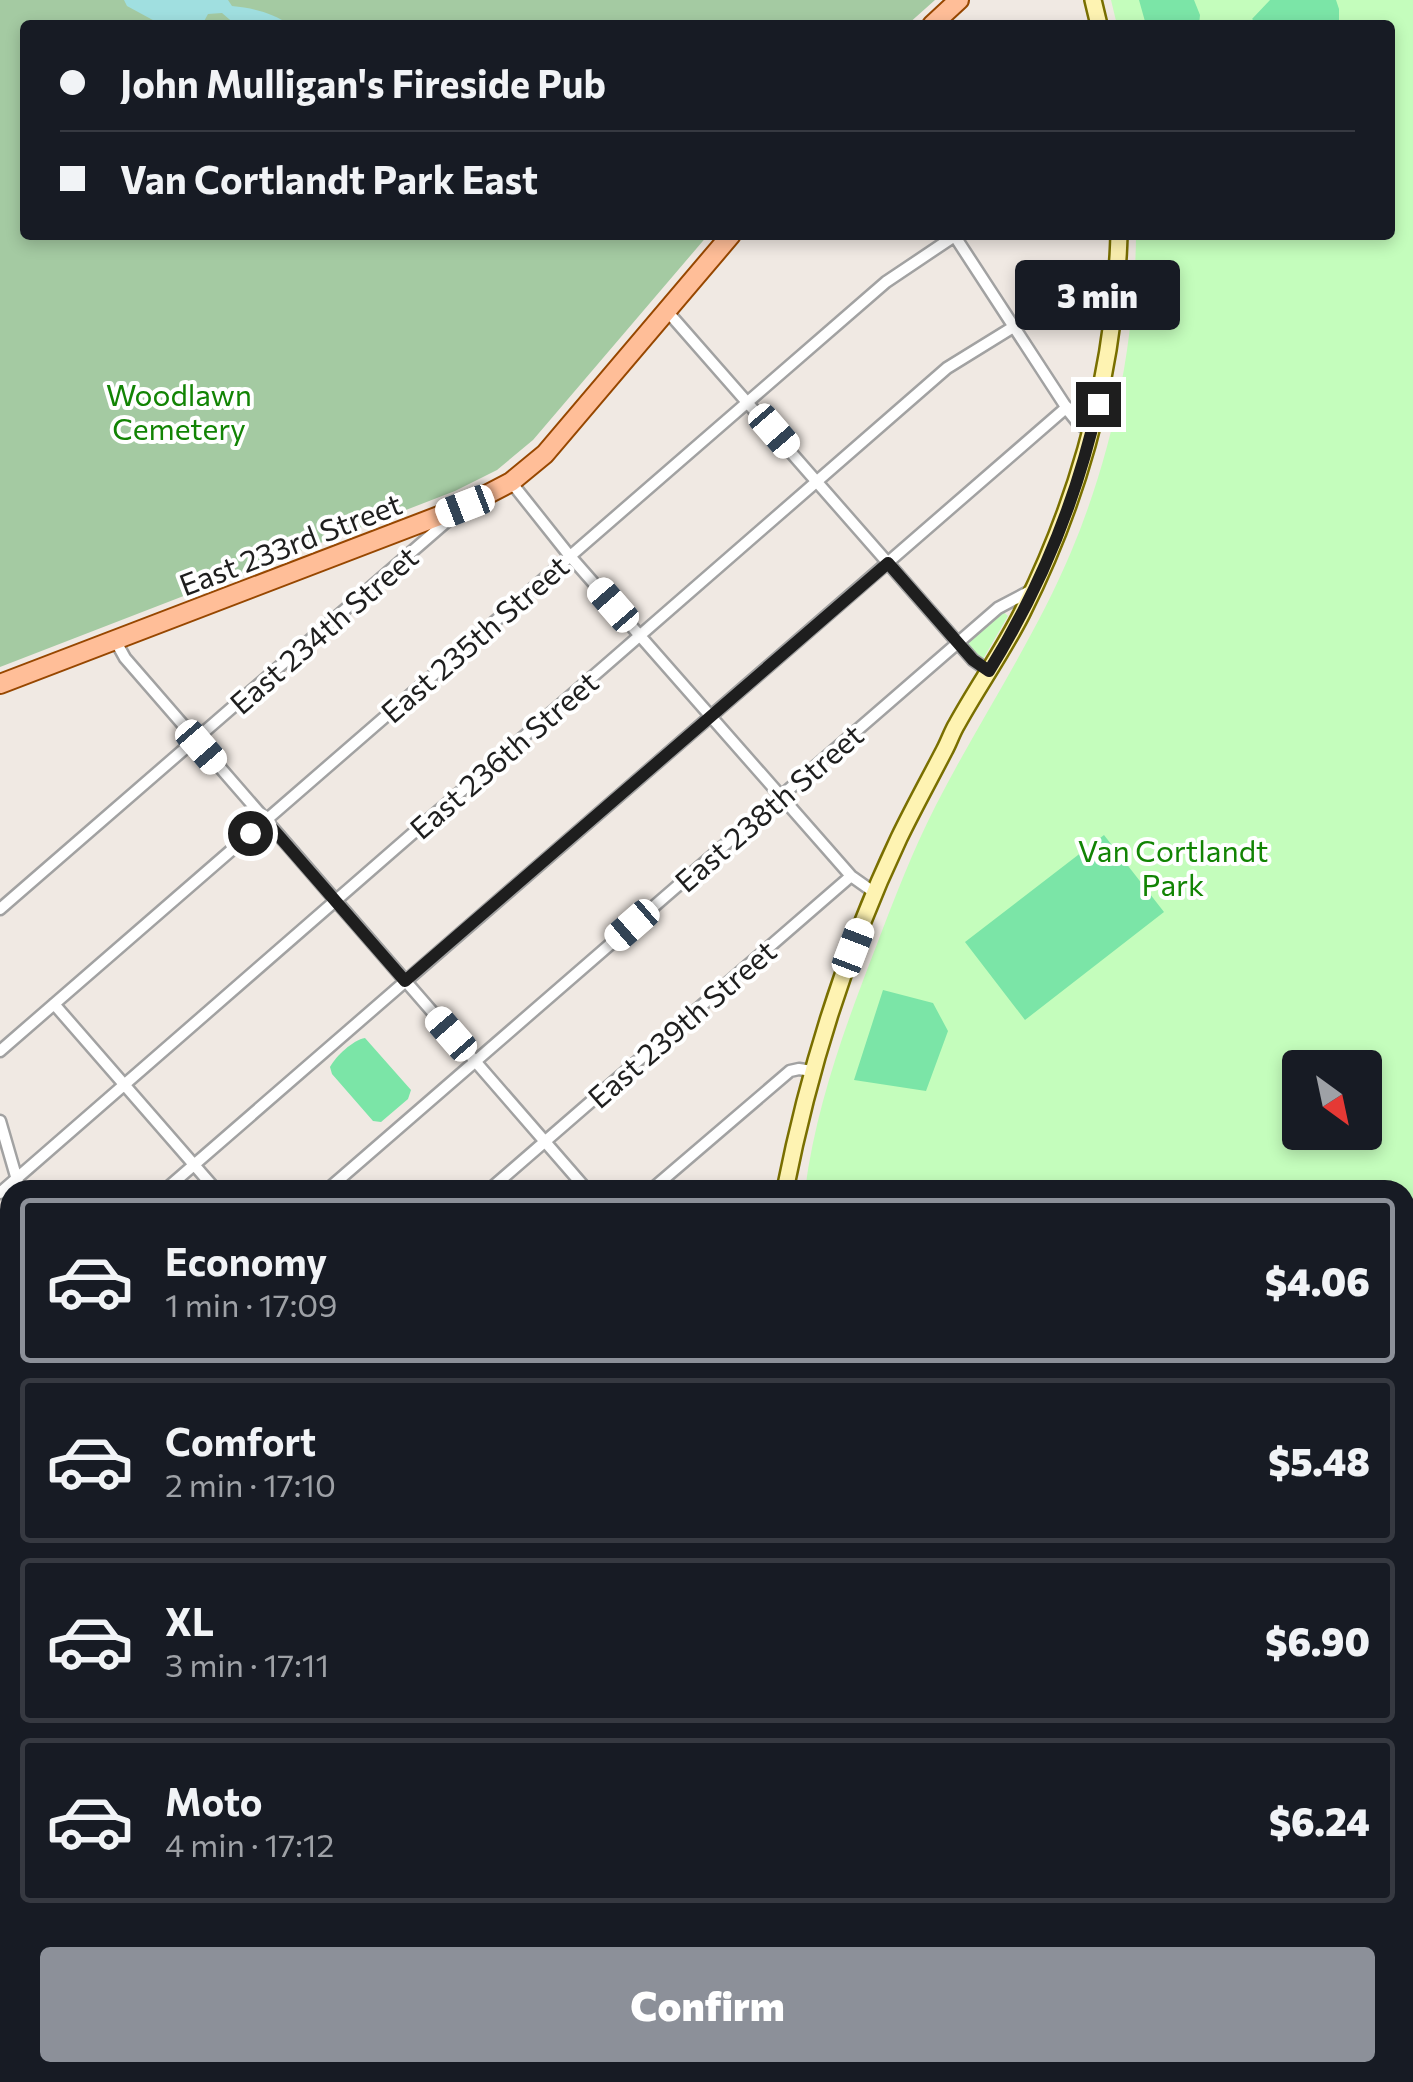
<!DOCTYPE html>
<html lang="en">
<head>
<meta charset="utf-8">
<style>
	body { margin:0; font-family:Commissioner,sans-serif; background:#20242c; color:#f1f3f6; height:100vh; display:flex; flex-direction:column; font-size:38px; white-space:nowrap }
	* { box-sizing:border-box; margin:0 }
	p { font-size:32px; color:#9ea1a6 }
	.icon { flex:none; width:55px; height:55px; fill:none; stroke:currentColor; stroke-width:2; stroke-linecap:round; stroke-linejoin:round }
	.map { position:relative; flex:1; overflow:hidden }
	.details { position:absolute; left:0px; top:1180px; width:1415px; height:902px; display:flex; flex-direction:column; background:#171b24; border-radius:30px 30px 0 0; box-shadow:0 5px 15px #0003 }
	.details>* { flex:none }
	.top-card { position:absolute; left:20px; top:20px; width:1375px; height:220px; border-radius:10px; box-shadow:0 5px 15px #0003; display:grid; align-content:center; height:220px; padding:0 40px; background:#171b24 }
	.needle { width:65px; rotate:147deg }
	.buttons { position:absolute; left:1282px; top:1050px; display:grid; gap:20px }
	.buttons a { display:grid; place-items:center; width:100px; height:100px; border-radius:10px; background:#171b24; box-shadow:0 5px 15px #0003; font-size:50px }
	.end { position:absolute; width:45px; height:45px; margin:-22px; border:12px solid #1e1e1e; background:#fff; box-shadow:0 0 0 5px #fff }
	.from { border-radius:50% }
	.bubble { position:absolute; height:70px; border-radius:10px; background:#171b24; box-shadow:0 5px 15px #0003; font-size:32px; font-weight:800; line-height:70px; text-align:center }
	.car { position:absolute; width:30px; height:60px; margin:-30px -15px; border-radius:12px; box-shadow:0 0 8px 2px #0007; background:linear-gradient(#fff 24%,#345 0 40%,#fff 0 76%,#345 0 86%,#fff 0) }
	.top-card b { display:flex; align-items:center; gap:35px; height:95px; font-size:38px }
	.top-card b+b { border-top:2px solid #363941 }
	.top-card i { width:25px; height:25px; background:#f1f3f6 }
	ul { padding:18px 0 0; list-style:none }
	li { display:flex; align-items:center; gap:30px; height:165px; margin:0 20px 15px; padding:0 20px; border:5px solid #363941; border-radius:10px }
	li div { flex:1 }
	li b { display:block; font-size:38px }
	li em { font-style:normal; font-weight:800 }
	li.current { border-color:#8c9099 }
	li>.icon { width:90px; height:90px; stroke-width:1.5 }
	.cta { display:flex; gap:20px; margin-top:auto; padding:20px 40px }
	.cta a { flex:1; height:115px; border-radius:10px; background:#8c9099; color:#fff; font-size:40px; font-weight:800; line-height:115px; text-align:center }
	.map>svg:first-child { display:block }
	.grass { fill:#d7eea5 }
	.cemetery { fill:#a4caa2 }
	.park { fill:#c4fdbc; fill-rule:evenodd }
	.pitch { fill:#7be5a7 }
	.water { fill:#a0dfe0 }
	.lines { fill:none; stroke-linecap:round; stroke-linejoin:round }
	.street-casing { stroke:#a2a2a2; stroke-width:15 }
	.secondary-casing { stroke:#796f00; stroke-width:20 }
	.primary-casing { stroke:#974700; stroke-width:22 }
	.street { stroke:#fff; stroke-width:10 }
	.secondary { stroke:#fef3b2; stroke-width:15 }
	.primary { stroke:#ffbe98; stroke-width:18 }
	.route { stroke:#1e1e1e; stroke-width:12 }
	.labels { text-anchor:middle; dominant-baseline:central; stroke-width:8; stroke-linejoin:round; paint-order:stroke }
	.park-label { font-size:30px; fill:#128404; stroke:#fff }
	.street-label { font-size:30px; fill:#1e1e1e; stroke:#fff }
</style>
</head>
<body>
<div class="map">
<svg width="1413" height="2082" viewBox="0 0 1413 2082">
	<rect width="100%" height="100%" fill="#f0e9e3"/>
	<path class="grass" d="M1405,1971L1413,1975V2082H1331L1310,2073L1405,2072Z
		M1078,2073H1197L1183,2082H1075Z"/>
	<path class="cemetery" d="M0,0H935L907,25H25V235H708L533,440L497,470L455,491L0,667Z"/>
	<path class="park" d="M1111,0H1413V1340L1405,1342V1190H805C816,1105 846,1024 877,944C895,897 913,850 936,805C980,719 1034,640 1071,552C1113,452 1135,343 1136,235H1390V25H1117ZM1300,1068H1365V1132H1300Z
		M1000,609L1008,616L983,659L963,641Z"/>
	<path class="pitch" d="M1139,0H1194L1200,15L1199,25H1146Z
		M1270,0H1336L1339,9V25H1259L1252,19Z
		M1104,835L1164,912L1025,1020L965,942Z
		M883,990L933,1003L948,1031L926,1091L854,1080Z
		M365,1038L411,1090L408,1099L381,1122L373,1121L332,1074L330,1067C336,1056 353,1040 365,1038Z"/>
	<path class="water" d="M124,0H228L232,6C253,8 273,13 290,25H236L222,13L208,14L202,25H162L127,6Z
		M1197,2072L1310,2073L1331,2082H1183Z"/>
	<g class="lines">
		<defs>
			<path id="street" d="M954,235L1070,413L1078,423L1091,432
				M667,311L973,660L989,671
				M511,482L569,555L851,876L875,893
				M115,640L125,658L587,1190
				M0,909L453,516
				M54,1004L216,1190
				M0,1051L886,282L956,235
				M0,1121L20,1190
				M165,1190L1067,407
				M327,1190L998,608L1032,590
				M489,1190L851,876
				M651,1190L790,1071L799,1069L812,1071
				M0,1193L947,368L1099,274L1117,271
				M1412,1347L1413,1361
				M1405,1458L1413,1456
				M1405,1564L1413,1563
				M1405,1838L1413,1842
				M1405,1956L1413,1960
				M129,2072L132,2082
				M279,2072L282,2082
				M393,2072L395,2082
				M465,2072L468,2082
				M672,2072L675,2082
				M789,2072L792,2082
				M908,2072L911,2082"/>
			<path id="secondary" d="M1093,0L1099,25
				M785,1190C809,1069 846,950 899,838C913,809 929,780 944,751C949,742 952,732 957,724C978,686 1003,651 1022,613C1081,495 1115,367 1119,235
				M0,1612L6,1632L10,1667
				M1405,1712L1413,1714
				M0,2017L10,1967
				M553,2072L557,2082
				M1020,2072L1023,2082
				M0,2076L1,2082"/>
			<path id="primary" d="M932,25L959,0
				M0,684L465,506L511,482L545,454L731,235"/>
		</defs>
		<use href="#street" class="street-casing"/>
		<use href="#secondary" class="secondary-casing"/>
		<use href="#primary" class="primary-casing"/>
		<use href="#street" class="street"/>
		<use href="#secondary" class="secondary"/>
		<use href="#primary" class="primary"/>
	</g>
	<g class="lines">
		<path class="route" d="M250,833L265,820L405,981L888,563L973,660L989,671C1040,589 1077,498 1098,404"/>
	</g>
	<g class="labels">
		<g class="park-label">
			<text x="179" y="393">Woodlawn<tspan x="179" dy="34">Cemetery</tspan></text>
			<text x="1173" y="849">Van Cortlandt<tspan x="1173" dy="34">Park</tspan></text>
		</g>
		<g class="street-label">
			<text transform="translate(290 543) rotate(-21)">East 233rd Street</text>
			<text transform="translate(323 629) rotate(-41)">East 234th Street</text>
			<text transform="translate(474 638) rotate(-41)">East 235th Street</text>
			<text transform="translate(503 754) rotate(-41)">East 236th Street</text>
			<text transform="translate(768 807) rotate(-41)">East 238th Street</text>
			<text transform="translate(681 1023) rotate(-41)">East 239th Street</text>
		</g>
	</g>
</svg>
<div class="buttons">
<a><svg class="needle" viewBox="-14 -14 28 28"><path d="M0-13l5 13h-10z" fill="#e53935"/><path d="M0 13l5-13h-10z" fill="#9ea1a6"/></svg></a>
</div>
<i class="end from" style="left:250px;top:833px"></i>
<i class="end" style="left:1098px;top:404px"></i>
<div class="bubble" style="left:1015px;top:260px;width:165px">3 min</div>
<i class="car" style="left:774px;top:431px;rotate:139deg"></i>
<i class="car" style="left:465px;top:506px;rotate:249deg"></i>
<i class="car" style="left:613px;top:605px;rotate:319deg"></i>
<i class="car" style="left:201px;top:747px;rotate:139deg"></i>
<i class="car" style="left:632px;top:925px;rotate:229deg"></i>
<i class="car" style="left:853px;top:948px;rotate:21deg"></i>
<i class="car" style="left:451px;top:1034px;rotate:319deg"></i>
<div class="top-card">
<b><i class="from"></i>John Mulligan's Fireside Pub</b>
<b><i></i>Van Cortlandt Park East</b>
</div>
<section class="details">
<ul>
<li class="current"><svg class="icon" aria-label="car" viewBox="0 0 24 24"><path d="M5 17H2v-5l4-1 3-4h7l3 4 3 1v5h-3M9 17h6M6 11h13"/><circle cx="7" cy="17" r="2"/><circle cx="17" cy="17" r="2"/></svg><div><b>Economy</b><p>1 min · 17:09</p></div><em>$4.06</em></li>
<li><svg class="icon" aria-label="car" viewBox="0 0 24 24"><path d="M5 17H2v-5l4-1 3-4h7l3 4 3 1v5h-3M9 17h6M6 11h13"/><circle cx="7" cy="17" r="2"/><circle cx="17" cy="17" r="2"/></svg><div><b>Comfort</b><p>2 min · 17:10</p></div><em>$5.48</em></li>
<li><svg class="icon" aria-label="car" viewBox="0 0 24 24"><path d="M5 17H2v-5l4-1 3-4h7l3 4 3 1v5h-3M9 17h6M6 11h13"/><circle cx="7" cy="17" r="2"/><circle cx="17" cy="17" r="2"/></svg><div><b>XL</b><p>3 min · 17:11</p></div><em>$6.90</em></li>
<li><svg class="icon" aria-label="car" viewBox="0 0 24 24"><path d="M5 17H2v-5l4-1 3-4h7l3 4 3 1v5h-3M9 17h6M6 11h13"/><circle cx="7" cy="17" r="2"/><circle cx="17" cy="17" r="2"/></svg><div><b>Moto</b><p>4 min · 17:12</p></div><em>$6.24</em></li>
</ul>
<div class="cta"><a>Confirm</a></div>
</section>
</div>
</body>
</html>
